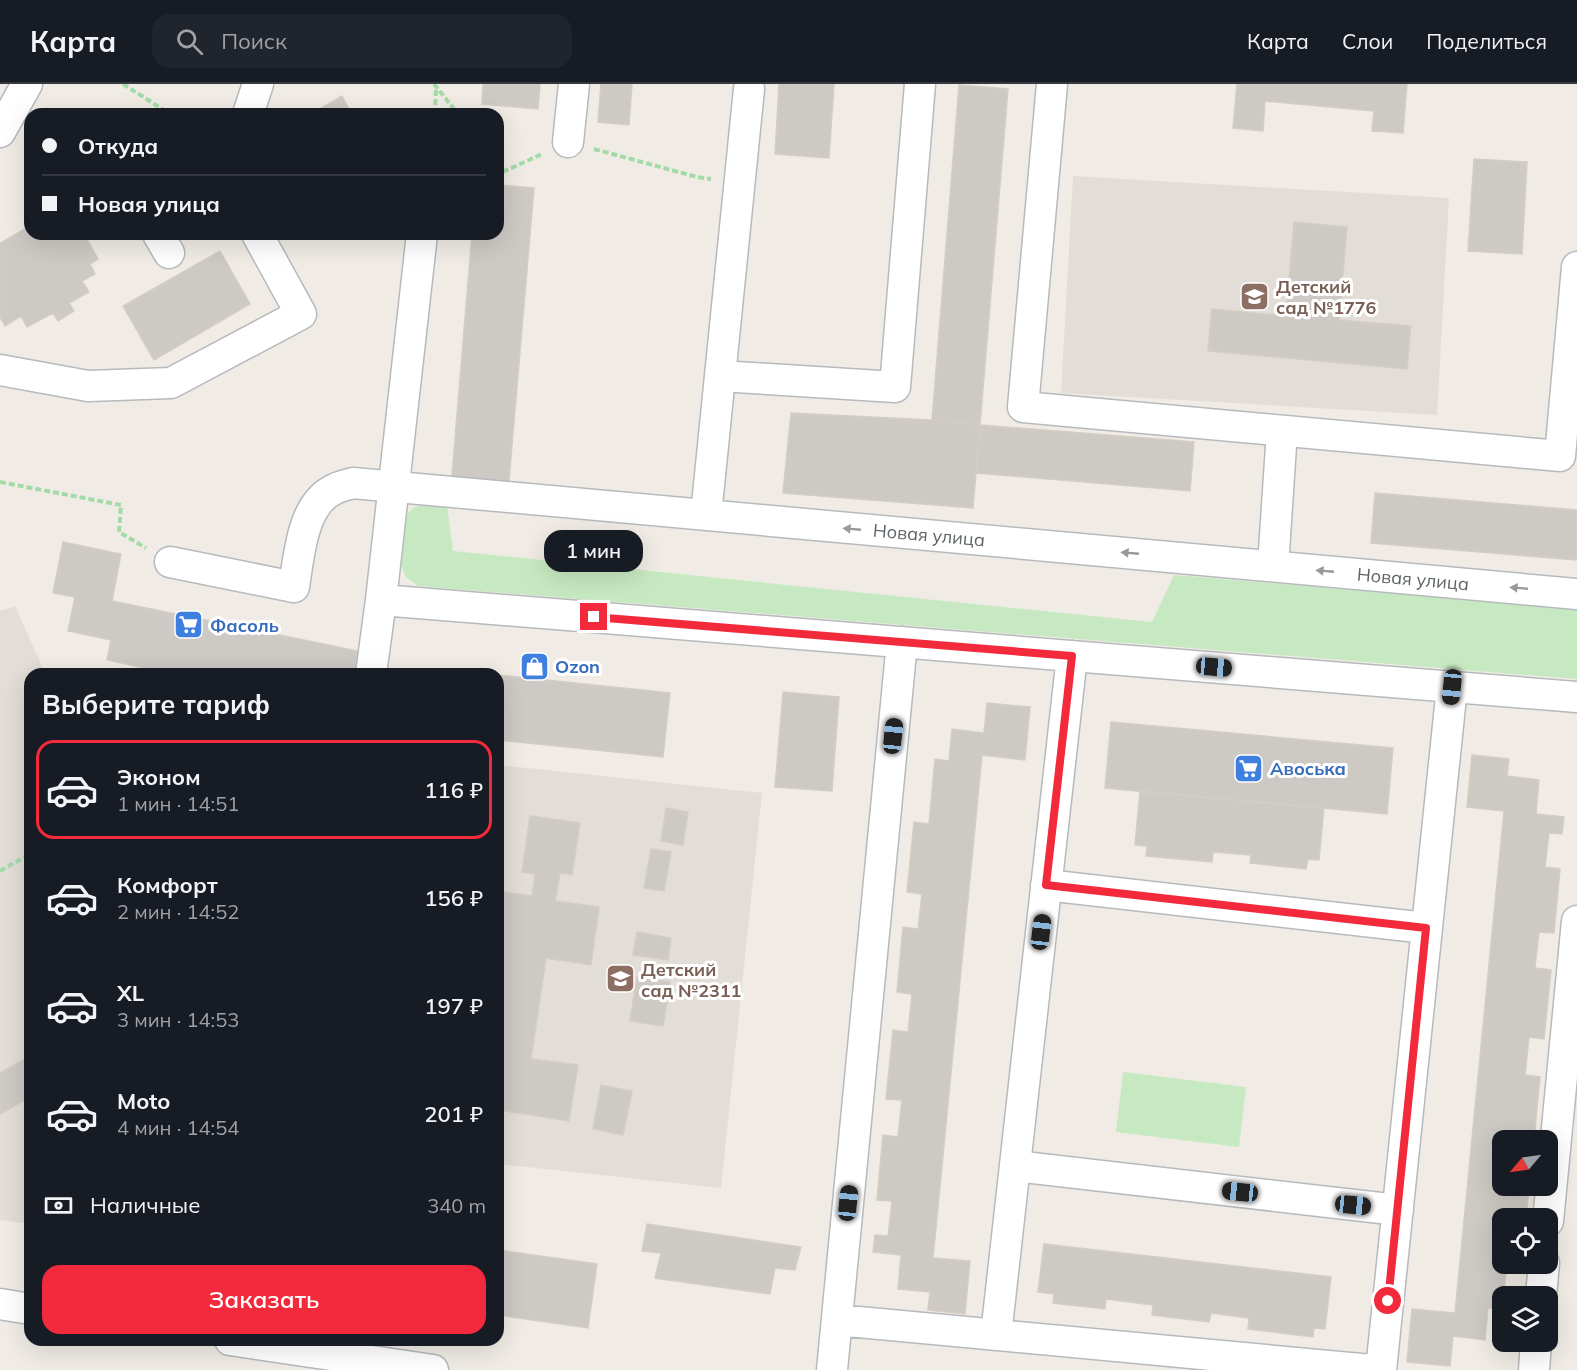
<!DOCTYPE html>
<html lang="ru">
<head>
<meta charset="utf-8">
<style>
	body { margin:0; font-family:Mulish,sans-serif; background:#20242c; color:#f1f3f6; height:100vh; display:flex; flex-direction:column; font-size:22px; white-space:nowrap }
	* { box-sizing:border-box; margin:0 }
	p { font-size:20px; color:#9ea1a6 }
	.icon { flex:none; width:33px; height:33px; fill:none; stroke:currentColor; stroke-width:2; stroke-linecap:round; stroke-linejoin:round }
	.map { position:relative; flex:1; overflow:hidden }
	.sheet { position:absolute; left:24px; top:584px; width:480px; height:678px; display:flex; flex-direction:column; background:#171b24; border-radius:18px; box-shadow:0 6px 24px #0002 }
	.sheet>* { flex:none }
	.top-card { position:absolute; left:24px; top:24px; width:480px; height:132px; border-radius:18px; box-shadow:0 6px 24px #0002; display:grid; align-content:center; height:132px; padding:0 18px; background:#171b24 }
	.needle { width:39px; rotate:241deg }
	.controls { position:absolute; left:1492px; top:1046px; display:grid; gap:12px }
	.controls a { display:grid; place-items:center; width:66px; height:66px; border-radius:12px; background:#171b24; box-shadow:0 6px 24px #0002; font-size:30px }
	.end { position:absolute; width:27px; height:27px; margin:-14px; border:8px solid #f22a3c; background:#fff; box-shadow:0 0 0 3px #fff }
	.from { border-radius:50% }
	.bubble { position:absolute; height:42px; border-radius:18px; background:#171b24; box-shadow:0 6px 24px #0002; font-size:20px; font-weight:600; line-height:42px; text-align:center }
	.car { position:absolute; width:18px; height:36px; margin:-18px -9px; border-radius:8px; box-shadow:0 0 4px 2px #0007; background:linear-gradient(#222 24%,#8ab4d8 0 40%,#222 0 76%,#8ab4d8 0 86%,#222 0) }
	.top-card b { display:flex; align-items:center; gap:21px; height:57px; font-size:22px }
	.top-card b+b { border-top:2px solid #363941 }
	.top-card i { width:15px; height:15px; background:#f1f3f6 }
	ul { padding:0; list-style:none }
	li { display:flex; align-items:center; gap:18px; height:99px; margin:0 12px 9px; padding:0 6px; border:3px solid transparent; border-radius:18px }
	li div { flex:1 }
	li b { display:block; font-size:22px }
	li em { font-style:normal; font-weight:600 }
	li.active { border-color:#f22a3c }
	li>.icon { width:54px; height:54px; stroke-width:1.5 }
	h2 { padding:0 18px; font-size:27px; line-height:72px }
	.pay { display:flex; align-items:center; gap:15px; height:66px; padding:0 18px; font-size:22px }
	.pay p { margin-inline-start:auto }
	.button { display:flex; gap:12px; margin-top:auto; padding:12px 18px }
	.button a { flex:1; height:69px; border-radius:18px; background:#f22a3c; color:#fff; font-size:24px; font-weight:600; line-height:69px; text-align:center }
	header { display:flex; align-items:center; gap:36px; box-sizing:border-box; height:84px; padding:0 30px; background:#171b24; border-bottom:2px solid #363941 }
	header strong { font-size:28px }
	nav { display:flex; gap:33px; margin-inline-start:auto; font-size:21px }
	.search { width:420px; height:54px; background:#20242c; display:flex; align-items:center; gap:15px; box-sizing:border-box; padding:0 21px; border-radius:18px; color:#9ea1a6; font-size:22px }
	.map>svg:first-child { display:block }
	.education { fill:#e2ddd6 }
	.green { fill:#c7e9c1 }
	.building { fill:#cdc9c4; stroke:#d5cdc3; stroke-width:1.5 }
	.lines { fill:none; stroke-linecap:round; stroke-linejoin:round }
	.minor-casing { stroke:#b6b9bd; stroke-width:33 }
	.path { stroke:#a3dba8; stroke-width:4; stroke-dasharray:6 3; stroke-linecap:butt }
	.minor { stroke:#fff; stroke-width:30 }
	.oneway { fill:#969a9c }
	.route { stroke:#f22a3c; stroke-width:8 }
	.labels { text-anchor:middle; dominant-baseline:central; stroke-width:6; stroke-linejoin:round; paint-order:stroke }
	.education-label { font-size:18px; font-weight:bold; fill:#785e54; stroke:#fff; text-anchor:start }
	.street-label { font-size:18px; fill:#5d6366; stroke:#fff }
	.shop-label { font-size:18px; font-weight:bold; fill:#366cbe; stroke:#fff; text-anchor:start }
</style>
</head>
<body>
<header>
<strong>Карта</strong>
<div class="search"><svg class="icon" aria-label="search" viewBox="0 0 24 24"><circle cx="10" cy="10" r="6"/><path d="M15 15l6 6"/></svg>Поиск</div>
<nav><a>Карта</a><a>Слои</a><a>Поделиться</a></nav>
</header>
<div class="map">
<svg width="1577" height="1286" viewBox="0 0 1577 1286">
	<rect width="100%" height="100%" fill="#f0ece5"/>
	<path class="education" d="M1073,92L1449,114L1437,331L1061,309Z
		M15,522L45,589L30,590V1140L0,1136V527Z
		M498,681L762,709L721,1104L498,1080Z"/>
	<path class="green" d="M426,420L447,422L453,467L1152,538L1174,491L1577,525V595L418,502L406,493L400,480L403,435L413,424Z
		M1123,988L1246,1003L1239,1063L1116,1048Z"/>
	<path class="building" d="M483,0H540L538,25L482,20Z
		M601,0H632L629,41L598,38Z
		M779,0H834L829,74L775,70Z
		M1237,0H1407L1403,49L1372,47L1374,27L1265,17L1263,47L1233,44Z
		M959,1L1008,5L980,341L932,336Z
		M342,12L352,30H311Z
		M1474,75L1527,78L1522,170L1468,167Z
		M498,101L534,104L508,408L451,403L472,150H498Z
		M1294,138L1347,143L1339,236L1411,242L1407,285L1208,267L1212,225L1286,232Z
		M30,142V150H84L98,175L90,180L95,190L82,197L89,208L69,219L74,227L58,237L53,229L27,243L21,232L5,242L0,233V159Z
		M220,167L250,220L154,276L123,222Z
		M791,329L932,336L980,341L973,424L783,409Z
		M980,341L1194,358L1190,407L976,389Z
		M1375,409L1577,426V476L1371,459Z
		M63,458L121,470L112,517L358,567L354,590H173L107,576L111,556L68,547L75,513L53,509Z
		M498,591L670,609L663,673L498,656Z
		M783,608L839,613L832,707L775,703Z
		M987,619L1030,623L1025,676L982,671L933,1174L970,1177L965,1230L928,1226L930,1208L898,1205L901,1171L873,1168L875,1151L888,1152L892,1117L877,1116L883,1051L898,1053L902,1016L886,1015L893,946L908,948L912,910L897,908L903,843L918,845L922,810L907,808L914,738L929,740L935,675L949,677L952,645L984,649Z
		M1111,638L1393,664L1387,730L1105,704Z
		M1472,671L1509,675L1507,692L1539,696L1536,730L1564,733L1562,750L1549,749L1545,783L1560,785L1554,849L1539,848L1535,884L1551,886L1544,955L1529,953L1525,991L1540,993L1534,1056H1503V1101H1529L1526,1134H1503V1179H1507L1502,1225L1488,1224L1485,1256L1453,1252L1450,1282L1407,1278L1412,1225L1455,1229L1504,727L1467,723Z
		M1140,707L1324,724L1319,776L1308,775L1306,785L1250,779L1251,771L1213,768L1212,778L1146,772L1147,762L1135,761Z
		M666,724L688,728L683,761L661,757Z
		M530,732L580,739L572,791L560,789L555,817L599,823L591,881L546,874L531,975L578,981L569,1037L498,1026V905L503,875L498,874V807L532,812L535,790L522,788Z
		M651,765L671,768L664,807L644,804Z
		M637,848L671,854L668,876L633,871Z
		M637,893L670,898L663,942L630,937Z
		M30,972V1013L0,1030V989Z
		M601,1001L632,1007L623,1051L593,1045Z
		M647,1140L801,1163L795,1186L775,1184L770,1210L655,1194L661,1169L642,1167Z
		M1044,1160L1331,1193L1325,1245L1314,1244L1313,1253L1248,1245L1249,1234L1211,1229L1209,1238L1152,1231L1153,1221L1106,1215L1105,1225L1053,1219L1054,1210L1038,1208Z
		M498,1166L597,1180L588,1244L498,1231Z"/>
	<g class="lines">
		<defs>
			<path id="minor" d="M1052,0L1023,323L1560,372L1577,183
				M248,30L258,0
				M0,48L27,0
				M568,58L574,0
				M158,150L169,169
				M0,286L88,302L171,299L301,230L257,150
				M720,292L749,5
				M706,431L720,292L895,303L920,0
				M170,478L294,503C299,472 302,419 335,405C340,402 347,401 353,399L1577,510
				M1273,482L1282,347
				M381,516L1577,613
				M371,590L381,516L422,150
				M1046,801L1426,844
				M1015,1082L1398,1126
				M1548,1137L1577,837
				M1541,1212L1544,1179
				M0,1220L30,1225
				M837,1236L1372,1286
				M996,1251L1072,572
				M230,1256L433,1286
				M832,1286L902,558
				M1381,1286L1452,603
				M1534,1286L1536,1257"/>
		</defs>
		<use href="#minor" class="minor-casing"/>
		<path class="path" d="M123,0L170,30
			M434,0L458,30
			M435,30L436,4
			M594,65L697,93L711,95
			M498,78L505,87L542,70
			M0,398L121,421L119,448L146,464
			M0,787L30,770"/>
		<use href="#minor" class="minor"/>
	</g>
	<defs><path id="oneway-solid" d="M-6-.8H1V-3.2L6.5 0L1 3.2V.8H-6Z" transform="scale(1.5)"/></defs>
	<g class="oneway">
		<use href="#oneway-solid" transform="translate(852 445) rotate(-175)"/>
		<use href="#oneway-solid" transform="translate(1130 469) rotate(-175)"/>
		<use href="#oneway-solid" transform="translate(1325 487) rotate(-175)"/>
		<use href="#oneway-solid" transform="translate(1519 504) rotate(-175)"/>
	</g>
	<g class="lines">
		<path class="route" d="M594,533L1072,572L1046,801L1426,844L1388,1217"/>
	</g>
	<defs>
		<symbol id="school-square" viewBox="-11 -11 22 22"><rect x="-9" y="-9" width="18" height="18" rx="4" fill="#8d6e63" stroke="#fff"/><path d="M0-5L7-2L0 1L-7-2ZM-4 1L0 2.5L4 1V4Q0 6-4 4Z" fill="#fff"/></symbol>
		<symbol id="supermarket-square" viewBox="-11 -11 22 22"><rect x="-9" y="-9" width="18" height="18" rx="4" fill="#3f7fe0" stroke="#fff"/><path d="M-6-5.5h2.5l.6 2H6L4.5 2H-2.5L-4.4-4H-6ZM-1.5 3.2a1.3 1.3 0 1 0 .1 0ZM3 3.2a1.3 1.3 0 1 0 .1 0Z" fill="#fff"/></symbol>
		<symbol id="shop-square" viewBox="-11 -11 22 22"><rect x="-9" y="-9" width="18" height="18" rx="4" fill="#3f7fe0" stroke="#fff"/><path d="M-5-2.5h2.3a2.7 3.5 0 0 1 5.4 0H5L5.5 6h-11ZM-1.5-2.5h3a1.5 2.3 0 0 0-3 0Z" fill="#fff"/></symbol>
	</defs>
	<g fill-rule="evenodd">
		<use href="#school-square" x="1238" y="196" width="33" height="33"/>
		<use href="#supermarket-square" x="172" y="524" width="33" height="33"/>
		<use href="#shop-square" x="518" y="566" width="33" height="33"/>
		<use href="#supermarket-square" x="1232" y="668" width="33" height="33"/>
		<use href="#school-square" x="604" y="878" width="33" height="33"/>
	</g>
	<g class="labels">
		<g class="education-label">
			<text x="1276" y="202">Детский<tspan x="1276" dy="21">сад №1776</tspan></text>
			<text x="641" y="885">Детский<tspan x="641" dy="21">сад №2311</tspan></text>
		</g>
		<g class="street-label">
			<text transform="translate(929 451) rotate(5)">Новая улица</text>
			<text transform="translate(1413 495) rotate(5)">Новая улица</text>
		</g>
		<g class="shop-label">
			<text x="210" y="541">Фасоль</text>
			<text x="555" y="582">Ozon</text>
			<text x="1270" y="684">Авоська</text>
		</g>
	</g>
</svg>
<div class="controls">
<a><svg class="needle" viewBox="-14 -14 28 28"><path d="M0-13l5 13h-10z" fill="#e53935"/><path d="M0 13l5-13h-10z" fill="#9ea1a6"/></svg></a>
<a><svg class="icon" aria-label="locate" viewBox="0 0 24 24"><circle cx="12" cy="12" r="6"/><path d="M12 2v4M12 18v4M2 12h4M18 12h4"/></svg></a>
<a><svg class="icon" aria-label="layers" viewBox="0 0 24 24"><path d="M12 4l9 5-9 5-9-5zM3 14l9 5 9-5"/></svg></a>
</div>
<i class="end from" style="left:1388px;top:1217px"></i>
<i class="end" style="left:594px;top:533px"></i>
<div class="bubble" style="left:544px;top:446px;width:99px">1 мин</div>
<i class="car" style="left:1214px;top:583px;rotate:95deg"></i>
<i class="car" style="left:1452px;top:603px;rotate:186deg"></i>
<i class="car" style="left:893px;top:652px;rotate:6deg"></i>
<i class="car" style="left:1041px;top:848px;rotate:7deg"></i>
<i class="car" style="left:1240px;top:1108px;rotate:276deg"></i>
<i class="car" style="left:848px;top:1119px;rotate:6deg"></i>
<i class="car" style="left:1353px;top:1121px;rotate:96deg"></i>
<div class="top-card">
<b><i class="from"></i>Откуда</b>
<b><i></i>Новая улица</b>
</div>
<section class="sheet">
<h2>Выберите тариф</h2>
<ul>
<li class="active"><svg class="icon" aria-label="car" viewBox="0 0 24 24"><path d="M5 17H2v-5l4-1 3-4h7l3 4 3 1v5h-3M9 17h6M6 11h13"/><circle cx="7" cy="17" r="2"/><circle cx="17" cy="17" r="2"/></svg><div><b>Эконом</b><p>1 мин · 14:51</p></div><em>116 ₽</em></li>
<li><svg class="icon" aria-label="car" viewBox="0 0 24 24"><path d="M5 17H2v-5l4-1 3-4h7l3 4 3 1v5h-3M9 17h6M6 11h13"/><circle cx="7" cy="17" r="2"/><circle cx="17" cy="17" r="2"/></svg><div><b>Комфорт</b><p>2 мин · 14:52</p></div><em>156 ₽</em></li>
<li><svg class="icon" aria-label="car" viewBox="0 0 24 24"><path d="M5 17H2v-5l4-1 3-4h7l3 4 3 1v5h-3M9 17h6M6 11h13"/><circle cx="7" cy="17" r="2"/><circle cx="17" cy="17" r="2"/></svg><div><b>XL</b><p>3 мин · 14:53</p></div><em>197 ₽</em></li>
<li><svg class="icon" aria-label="car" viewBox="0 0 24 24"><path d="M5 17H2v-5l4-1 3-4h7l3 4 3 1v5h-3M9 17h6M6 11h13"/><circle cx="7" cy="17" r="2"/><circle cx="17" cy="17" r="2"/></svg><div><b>Moto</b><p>4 мин · 14:54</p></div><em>201 ₽</em></li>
</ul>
<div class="pay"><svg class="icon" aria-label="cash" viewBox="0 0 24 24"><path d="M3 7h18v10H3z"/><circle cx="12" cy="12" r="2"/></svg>Наличные<p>340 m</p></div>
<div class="button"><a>Заказать</a></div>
</section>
</div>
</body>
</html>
